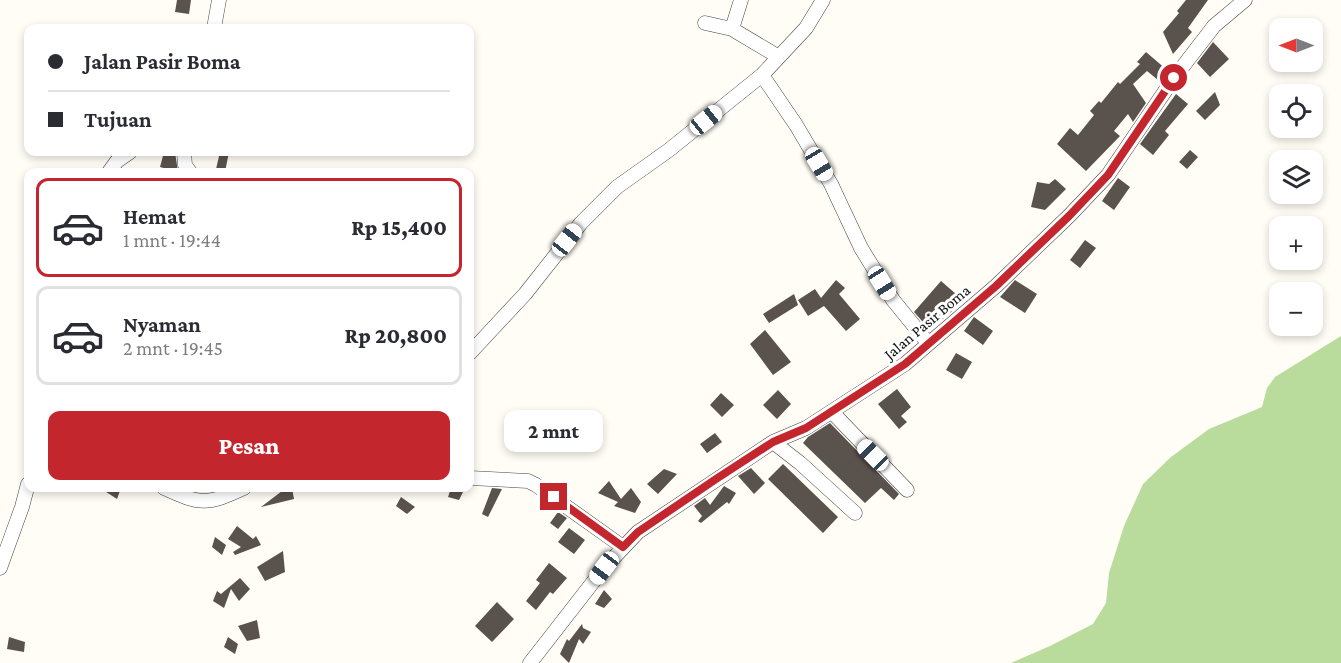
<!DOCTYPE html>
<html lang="id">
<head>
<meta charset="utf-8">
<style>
	body { margin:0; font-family:"Crimson Pro",serif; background:#f7f7f7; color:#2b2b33; height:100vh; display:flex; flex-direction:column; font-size:22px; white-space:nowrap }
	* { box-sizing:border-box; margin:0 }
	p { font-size:20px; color:#7c7c81 }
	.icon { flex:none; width:33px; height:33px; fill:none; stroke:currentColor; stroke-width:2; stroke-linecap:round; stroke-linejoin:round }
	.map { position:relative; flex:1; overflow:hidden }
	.sheet { position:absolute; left:24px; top:168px; width:450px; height:324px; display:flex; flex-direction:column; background:#fff; border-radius:12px; box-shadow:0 3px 9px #0003 }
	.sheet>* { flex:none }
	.banner { position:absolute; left:24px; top:24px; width:450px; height:132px; border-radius:12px; box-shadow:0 3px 9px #0003; display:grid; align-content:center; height:132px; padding:0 24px; background:#fff }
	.needle { width:39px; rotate:270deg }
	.buttons { position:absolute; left:1269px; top:18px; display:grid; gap:12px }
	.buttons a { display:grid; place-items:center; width:54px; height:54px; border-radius:12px; background:#fff; box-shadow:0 3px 9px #0003; font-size:30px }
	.end { position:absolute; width:27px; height:27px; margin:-14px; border:8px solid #c4262e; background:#fff; box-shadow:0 0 0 3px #fff }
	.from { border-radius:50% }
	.bubble { position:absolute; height:42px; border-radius:12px; background:#fff; box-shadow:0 3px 9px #0003; font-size:20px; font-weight:800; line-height:42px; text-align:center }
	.car { position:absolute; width:18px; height:36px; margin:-18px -9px; border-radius:8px; box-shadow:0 0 4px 2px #0007; background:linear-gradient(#fff 24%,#345 0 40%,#fff 0 76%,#345 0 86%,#fff 0) }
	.banner b { display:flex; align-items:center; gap:21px; height:57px; font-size:22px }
	.banner b+b { border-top:2px solid #e1e1e2 }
	.banner i { width:15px; height:15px; background:#2b2b33 }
	ul { padding:10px 0 0; list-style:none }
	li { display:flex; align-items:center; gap:18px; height:99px; margin:0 12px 9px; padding:0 12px; border:3px solid #e1e1e2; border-radius:12px }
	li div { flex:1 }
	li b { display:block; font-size:22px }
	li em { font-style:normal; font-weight:800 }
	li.current { border-color:#c4262e }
	li>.icon { width:54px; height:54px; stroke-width:1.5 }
	.cta { display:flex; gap:12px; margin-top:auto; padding:12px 24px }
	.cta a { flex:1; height:69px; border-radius:12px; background:#c4262e; color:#fff; font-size:24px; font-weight:800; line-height:69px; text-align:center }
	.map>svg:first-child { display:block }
	.forest { fill:#b9dc9c }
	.building { fill:#5a524d }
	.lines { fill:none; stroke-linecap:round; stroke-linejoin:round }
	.minor-casing { stroke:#444; stroke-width:15 }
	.minor { stroke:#fff; stroke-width:14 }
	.route { stroke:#c4262e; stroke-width:8 }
	.labels { text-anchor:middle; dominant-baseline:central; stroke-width:6; stroke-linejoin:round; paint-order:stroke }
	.street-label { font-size:16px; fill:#111; stroke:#fff }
</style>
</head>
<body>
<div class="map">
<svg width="1341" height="663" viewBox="0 0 1341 663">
	<rect width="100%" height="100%" fill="#fffdf5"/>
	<path class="forest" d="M1341,336V663H1011L1050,646L1093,624L1106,603L1109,573L1124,526L1143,484L1171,457L1209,429L1262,407L1267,388L1275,377Z"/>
	<path class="building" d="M177,0H191L189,14L175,12Z
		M1186,0H1208L1188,28L1192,32L1173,54L1163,32L1179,13L1177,11Z
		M1213,42L1229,59L1210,77L1197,63Z
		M1146,52L1167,70L1158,80L1147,71L1133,84L1146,103L1133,122L1128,114L1114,131L1120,136L1086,171L1057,144L1070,128L1078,135L1094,115L1090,111L1099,101L1101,103L1118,82L1120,84L1140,64L1137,62Z
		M1215,92L1220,105L1205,120L1196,111Z
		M1176,94L1188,104L1165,131L1169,135L1153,155L1140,144Z
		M1190,150L1198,157L1187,169L1179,162Z
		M164,152H175L178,172L160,167Z
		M220,152H229L225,172L216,169Z
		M1118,178L1130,187L1114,210L1102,201Z
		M1055,179L1066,189L1045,210L1031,207L1037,182L1049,184Z
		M1085,240L1096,248L1080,268L1070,260Z
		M836,280L845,288L839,294L860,319L846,331L824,306L808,316L798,300L815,289L821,298Z
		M1015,280L1037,294L1025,313L1000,297Z
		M941,281L964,301L930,330L914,312Z
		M794,294L798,305L769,323L763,314Z
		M974,317L993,331L983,345L964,331Z
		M765,330L791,362L773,375L750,344Z
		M956,353L972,362L962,379L946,370Z
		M897,389L911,407L901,416L907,422L899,429L878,404Z
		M778,390L791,404L777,419L763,405Z
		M721,393L734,405L722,417L710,405Z
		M830,423L899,494L894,500L881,488L865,503L803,443L808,437Z
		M715,433L722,442L707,453L700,444Z
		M783,464L838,517L823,533L768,479Z
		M751,468L765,483L754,494L738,476Z
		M664,469L677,474L658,494L647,484Z
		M609,481L621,499L631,488L641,502L635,513L614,506L618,502L598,493Z
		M724,486L736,493L729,504L727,502L701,523L698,521L702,516L694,506L705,498L710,505Z
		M100,488H121L117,499Z
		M286,488H292L294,499L261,507Z
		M451,488H465L459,500L448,497Z
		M492,488L502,489L488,517L482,514Z
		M401,497L415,507L407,514L396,506Z
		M558,512L567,518L558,529L550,523Z
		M237,526L253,539L256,536L261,545L235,555L233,552L241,547L228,539Z
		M569,528L585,540L574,554L558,542Z
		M215,537L226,545L222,555L212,547Z
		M283,551L285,572L265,581L257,567Z
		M549,563L567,578L553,594L550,592L536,610L526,601L540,583L536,580Z
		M240,578L250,589L239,601L231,589L224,608L213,601L217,591L221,594Z
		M604,590L612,599L604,608L595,604Z
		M497,602L514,619L492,642L475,626Z
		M257,620L260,638L247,641L238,626Z
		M582,624L583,628L591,632L583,644L579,639L569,663L560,654L567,639L569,641Z
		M9,637L25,642L24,652L7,649Z
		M228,637L238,644L235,654L224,647Z"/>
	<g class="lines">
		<defs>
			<path id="minor" d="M705,23L732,29L779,57
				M214,28L219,0
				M732,29L741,0
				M762,75L796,125L831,184L861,248L893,300L928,343
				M184,152L185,165L190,172
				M109,172L117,161L130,152
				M470,353L525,294L581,223L617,187L669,150L762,75L806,28L823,0
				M832,412L907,490
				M773,442L800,463L855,513
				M470,478L528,481L536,485L623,547
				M164,488C201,505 207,505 244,488
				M0,568L22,507L28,484
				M530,663L604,568L638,532L773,442L806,428L905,364L996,286L1069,216L1108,175L1174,78L1214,26L1245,0"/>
		</defs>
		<use href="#minor" class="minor-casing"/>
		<use href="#minor" class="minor"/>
	</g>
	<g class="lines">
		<path class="route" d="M554,497L623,547L638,532L716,479L773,442L806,428L905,364L996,286L1069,216L1108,175L1174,78"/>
	</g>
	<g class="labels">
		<g class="street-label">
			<text transform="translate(927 322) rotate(-40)">Jalan Pasir Boma</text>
		</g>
	</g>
</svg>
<div class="buttons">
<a><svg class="needle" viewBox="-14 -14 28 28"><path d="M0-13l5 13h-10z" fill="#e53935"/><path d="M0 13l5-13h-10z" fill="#7c7c81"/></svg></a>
<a><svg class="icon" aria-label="locate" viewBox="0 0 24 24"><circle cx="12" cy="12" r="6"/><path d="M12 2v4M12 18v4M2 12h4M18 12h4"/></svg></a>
<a><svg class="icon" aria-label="layers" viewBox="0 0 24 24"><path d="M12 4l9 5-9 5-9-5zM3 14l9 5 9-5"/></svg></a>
<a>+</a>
<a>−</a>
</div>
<i class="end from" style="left:1174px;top:78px"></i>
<i class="end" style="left:554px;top:497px"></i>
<div class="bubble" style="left:504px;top:410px;width:99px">2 mnt</div>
<i class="car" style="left:706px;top:120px;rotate:51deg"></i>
<i class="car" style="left:819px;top:164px;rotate:149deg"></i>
<i class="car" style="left:567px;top:240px;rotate:38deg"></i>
<i class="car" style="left:882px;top:283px;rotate:148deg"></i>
<i class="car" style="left:873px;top:455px;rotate:315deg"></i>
<i class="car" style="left:604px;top:568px;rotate:217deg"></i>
<div class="banner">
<b><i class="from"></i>Jalan Pasir Boma</b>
<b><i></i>Tujuan</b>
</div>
<section class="sheet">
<ul>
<li class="current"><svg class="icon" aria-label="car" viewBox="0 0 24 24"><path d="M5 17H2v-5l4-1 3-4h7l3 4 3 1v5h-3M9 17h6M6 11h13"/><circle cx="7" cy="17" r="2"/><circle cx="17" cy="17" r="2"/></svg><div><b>Hemat</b><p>1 mnt · 19:44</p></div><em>Rp 15,400</em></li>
<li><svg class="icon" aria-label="car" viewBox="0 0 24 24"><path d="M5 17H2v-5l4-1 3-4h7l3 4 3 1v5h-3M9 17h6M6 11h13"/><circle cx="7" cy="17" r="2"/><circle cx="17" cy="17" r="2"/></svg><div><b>Nyaman</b><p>2 mnt · 19:45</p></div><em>Rp 20,800</em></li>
</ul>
<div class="cta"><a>Pesan</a></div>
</section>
</div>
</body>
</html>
